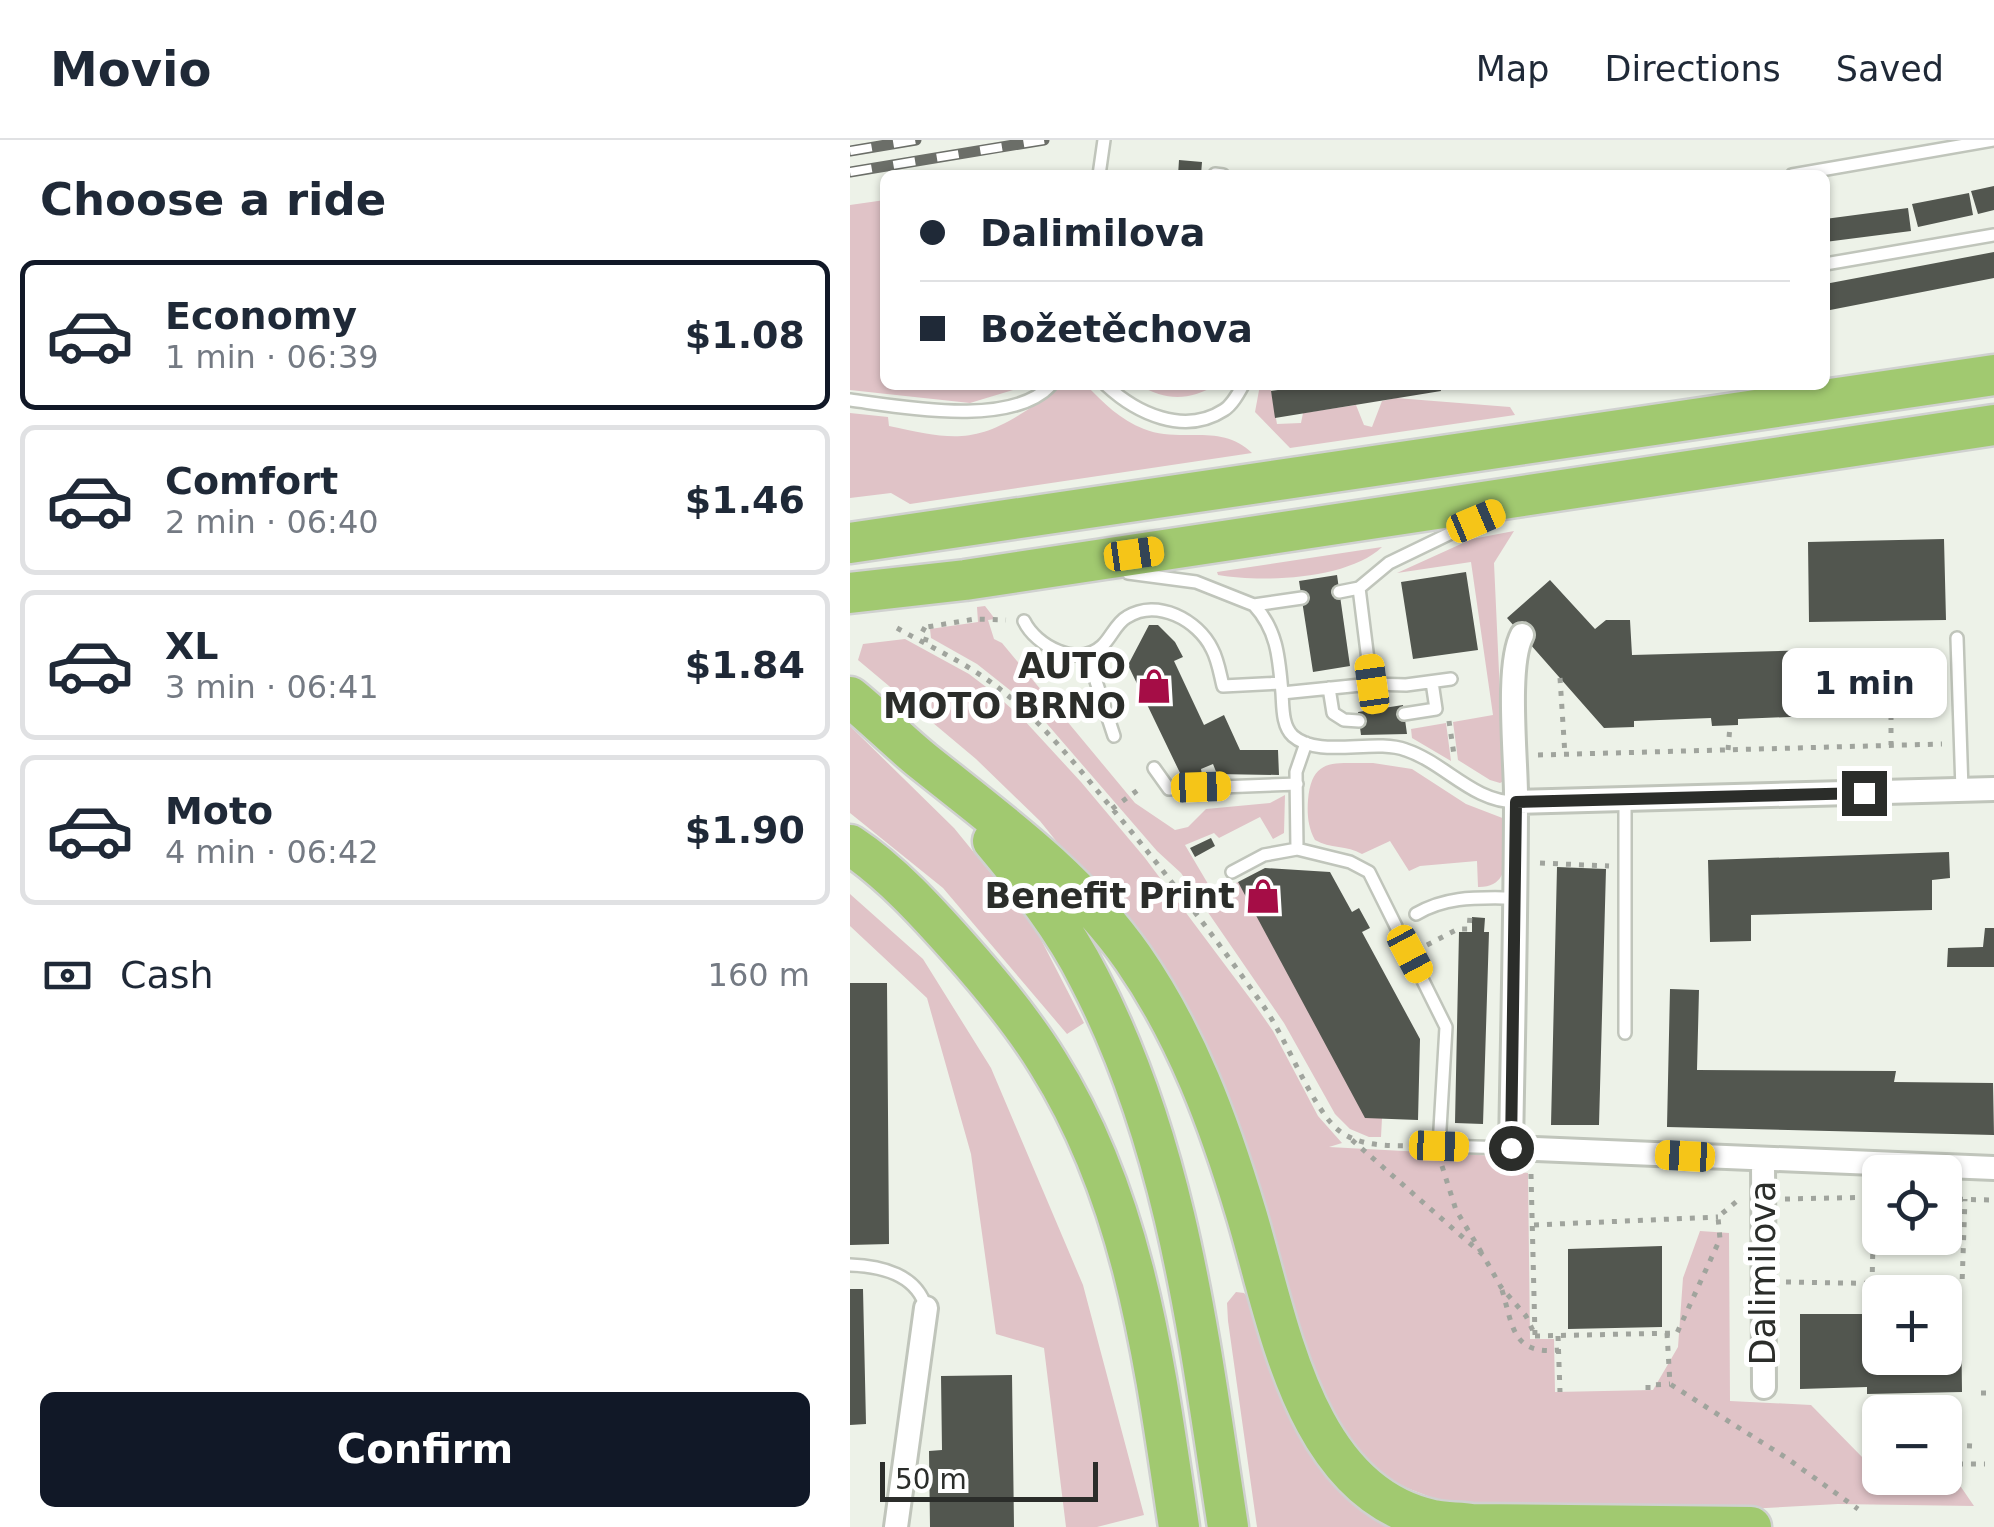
<!DOCTYPE html>
<html lang="en">
<head>
<meta charset="utf-8">
<style>
	body { margin:0; font-family:"DejaVu Sans",sans-serif; background:#f6f6f7; color:#1f2937; height:100vh; display:flex; flex-direction:column; font-size:38px; white-space:nowrap }
	* { box-sizing:border-box; margin:0 }
	p { font-size:32px; color:#747a83 }
	.icon { flex:none; width:55px; height:55px; fill:none; stroke:currentColor; stroke-width:2; stroke-linecap:round; stroke-linejoin:round }
	.map { position:relative; flex:1; overflow:hidden }
	.drawer { display:flex; flex-direction:column; background:#fff; width:850px }
	.drawer>* { flex:none }
	.top-card { position:absolute; left:30px; top:30px; width:950px; height:220px; border-radius:15px; box-shadow:0 2px 8px #0004; display:grid; align-content:center; height:220px; padding:0 40px; background:#fff }
	.buttons { position:absolute; left:1012px; top:1015px; display:grid; gap:20px }
	.buttons a { display:grid; place-items:center; width:100px; height:100px; border-radius:15px; background:#fff; box-shadow:0 2px 8px #0004; font-size:50px }
	.scale { position:absolute; left:30px; bottom:25px; width:218px; box-sizing:border-box; padding-left:10px; border:5px solid #2b2d2a; border-top:0; font-size:28px; line-height:35px; white-space:nowrap; color:#2b2d2a; -webkit-text-stroke:8px #fff; paint-order:stroke }
	.end { position:absolute; width:45px; height:45px; margin:-22px; border:12px solid #2b2d2a; background:#fff; box-shadow:0 0 0 5px #fff }
	.from { border-radius:50% }
	.bubble { position:absolute; height:70px; border-radius:15px; background:#fff; box-shadow:0 2px 8px #0004; font-size:32px; font-weight:700; line-height:70px; text-align:center }
	.car { position:absolute; width:30px; height:60px; margin:-30px -15px; border-radius:12px; box-shadow:0 0 8px 2px #0007; background:linear-gradient(#f5c518 24%,#345 0 40%,#f5c518 0 76%,#345 0 86%,#f5c518 0) }
	.top-card b { display:flex; align-items:center; gap:35px; height:95px; font-size:38px }
	.top-card b+b { border-top:2px solid #e0e1e3 }
	.top-card i { width:25px; height:25px; background:#1f2937 }
	ul { padding:0; list-style:none }
	li { display:flex; align-items:center; gap:30px; height:150px; margin:0 20px 15px; padding:0 20px; border:5px solid #e0e1e3; border-radius:15px }
	li div { flex:1 }
	li b { display:block; font-size:38px }
	li em { font-style:normal; font-weight:700 }
	li.active { border-color:#111827 }
	li>.icon { width:90px; height:90px; stroke-width:1.5 }
	h2 { padding:0 40px; font-size:45px; line-height:120px }
	.pay { display:flex; align-items:center; gap:25px; height:110px; padding:0 40px; font-size:38px }
	.pay p { margin-inline-start:auto }
	.cta { display:flex; gap:20px; margin-top:auto; padding:20px 40px }
	.cta a { flex:1; height:115px; border-radius:15px; background:#111827; color:#fff; font-size:40px; font-weight:700; line-height:115px; text-align:center }
	header { display:flex; align-items:center; gap:60px; box-sizing:border-box; height:140px; padding:0 50px; background:#fff; border-bottom:2px solid #e0e1e3 }
	header strong { font-size:48px }
	nav { display:flex; gap:55px; margin-inline-start:auto; font-size:35px }
	main { display:flex; flex:1; min-height:0 }
	.map>svg:first-child { display:block }
	.green { fill:#e0c3c7 }
	.building { fill:#52564f }
	.lines { fill:none; stroke-linecap:round; stroke-linejoin:round }
	.lane-casing { stroke:#c0c5bb; stroke-width:16 }
	.street-casing { stroke:#c0c5bb; stroke-width:28 }
	.highway-casing { stroke:#d0d1d0; stroke-width:45 }
	.path { stroke:#a0a49d; stroke-width:5; stroke-dasharray:5 8; stroke-linecap:butt }
	.lane { stroke:#fff; stroke-width:11 }
	.street { stroke:#fff; stroke-width:22 }
	.highway { stroke:#a1c970; stroke-width:40 }
	.rail-casing { stroke:#6b6e68; stroke-width:11 }
	.rail { stroke:#fff; stroke-width:8; stroke-dasharray:22; stroke-linecap:butt }
	.route { stroke:#2b2d2a; stroke-width:12 }
	.labels { text-anchor:middle; dominant-baseline:central; stroke-width:10; stroke-linejoin:round; paint-order:stroke }
	.poi-label { font-size:35px; font-weight:bold; fill:#2b2d2a; stroke:#fff; text-anchor:end }
	.street-label { font-size:35px; fill:#2b2d2a; stroke:#fff }
</style>
</head>
<body>
<header>
<strong>Movio</strong>
<nav><a>Map</a><a>Directions</a><a>Saved</a></nav>
</header>
<main>
<section class="drawer">
<h2>Choose a ride</h2>
<ul>
<li class="active"><svg class="icon" aria-label="car" viewBox="0 0 24 24"><path d="M5 17H2v-5l4-1 3-4h7l3 4 3 1v5h-3M9 17h6M6 11h13"/><circle cx="7" cy="17" r="2"/><circle cx="17" cy="17" r="2"/></svg><div><b>Economy</b><p>1 min · 06:39</p></div><em>$1.08</em></li>
<li><svg class="icon" aria-label="car" viewBox="0 0 24 24"><path d="M5 17H2v-5l4-1 3-4h7l3 4 3 1v5h-3M9 17h6M6 11h13"/><circle cx="7" cy="17" r="2"/><circle cx="17" cy="17" r="2"/></svg><div><b>Comfort</b><p>2 min · 06:40</p></div><em>$1.46</em></li>
<li><svg class="icon" aria-label="car" viewBox="0 0 24 24"><path d="M5 17H2v-5l4-1 3-4h7l3 4 3 1v5h-3M9 17h6M6 11h13"/><circle cx="7" cy="17" r="2"/><circle cx="17" cy="17" r="2"/></svg><div><b>XL</b><p>3 min · 06:41</p></div><em>$1.84</em></li>
<li><svg class="icon" aria-label="car" viewBox="0 0 24 24"><path d="M5 17H2v-5l4-1 3-4h7l3 4 3 1v5h-3M9 17h6M6 11h13"/><circle cx="7" cy="17" r="2"/><circle cx="17" cy="17" r="2"/></svg><div><b>Moto</b><p>4 min · 06:42</p></div><em>$1.90</em></li>
</ul>
<div class="pay"><svg class="icon" aria-label="cash" viewBox="0 0 24 24"><path d="M3 7h18v10H3z"/><circle cx="12" cy="12" r="2"/></svg>Cash<p>160 m</p></div>
<div class="cta"><a>Confirm</a></div>
</section>
<div class="map">
<svg width="1144" height="1387" viewBox="0 0 1144 1387">
	<rect width="100%" height="100%" fill="#edf2e8"/>
	<path class="green" d="M35,60V245H180L120,263L0,250V65Z
		M212,245H236C254,263 270,280 294,289C330,304 371,282 402,313L60,364L41,353L0,358V273L38,277L39,286C96,298 122,306 174,272C188,263 200,258 212,245Z
		M289,245H366C339,261 316,261 289,245Z
		M410,245H420L427,284L451,283L453,273L506,265L514,285L522,287L532,261L546,258L660,267L665,275L440,308L405,272Z
		M664,391L644,423L654,641L650,643L640,640L608,620L603,582L643,575L621,422L547,433L622,399Z
		M532,407C499,439 413,443 368,435L367,432Z
		M135,466L145,479L138,480L144,499L152,503L285,663L325,690L338,687L356,669L420,663L435,655L434,693L423,699L410,677L369,698L364,693L335,705L364,754L388,742L532,978L531,997H519L500,989L485,974L434,883L331,733L307,711L185,570L127,524L81,498L80,489L128,482L127,467Z
		M55,499L119,534L144,553L173,579L231,642L295,718L405,865L423,891L468,976L492,1003L479,1007L647,1016V1030L678,1033L680,1199H704L705,1252L803,1250L828,1207L833,1138L850,1091L879,1093L880,1261L961,1265L1014,1319L1030,1322V1338H1091L1111,1347L1124,1366L988,1364L842,1372L596,1363L544,1343L513,1317L470,1254L299,816L190,681L126,619L8,520L13,504Z
		M596,583L601,621L562,598L561,589Z
		M0,586L104,688L184,786L234,883L217,894L93,748L0,673Z
		M523,623L562,629L616,664L655,679C655,706 665,748 628,747L627,721L570,726L559,731L540,701L512,714C497,705 480,709 465,700C458,687 457,675 458,660C462,615 486,624 523,623Z
		M0,754L73,819L141,928L233,1145L294,1375L247,1387H216L194,1208L146,1194L121,1014L77,858L0,786Z
		M386,1152L394,1153L401,1161L560,1387H407L378,1181L377,1163Z"/>
	<path class="building" d="M329,20L352,22L351,35H328Z
		M1144,46V70L1128,74L1121,51Z
		M1119,53L1123,75L1068,87L1062,64Z
		M1058,68L1061,91L975,102V79Z
		M1144,112V138L975,171V144Z
		M462,245H590L591,251L425,278L421,251Z
		M1094,399L1096,480L959,482L958,402Z
		M616,432L628,510L563,519L551,442Z
		M487,435L500,526L463,532L449,441Z
		M700,440L745,489L756,480H780L782,515L1035,508L1036,573L888,579V585L862,586L861,578L784,581V587L754,588L657,478Z
		M299,485H308L325,502L333,517L324,521L354,585L374,575L390,610H428L429,635L367,634L363,624L351,629L352,635H331L278,525Z
		M553,565L557,594L511,595L508,572Z
		M361,698L365,706L345,717L340,708Z
		M1099,712L1100,738L1082,740V770L901,775V801L860,802L858,720Z
		M707,727L756,729L749,985H701Z
		M415,728L480,732L502,772L509,768L520,788L512,792L570,899L568,980L515,978L388,742Z
		M622,777L635,778L634,792H639L633,984L605,983L609,792H622Z
		M1135,788H1144V827H1097L1098,808L1133,807Z
		M0,843H37L39,1104L0,1105Z
		M820,849L849,850L847,930L1046,931L1044,942L1143,943L1144,995L817,987Z
		M812,1106V1187L718,1189V1109Z
		M0,1149H13L16,1284L0,1285Z
		M1095,1173H1111L1112,1252L1017,1254V1247L950,1249V1174H1030V1218H1095Z
		M162,1235L164,1387H80L79,1311L92,1310L91,1236Z"/>
	<g class="lines">
		<defs>
			<path id="lane" d="M365,34L373,35
				M249,35L254,0
				M942,35L1144,0
				M975,124L1144,95
				M256,245C286,273 334,296 374,270C382,265 388,254 393,245
				M0,260C53,267 161,288 201,245
				M278,433L346,442L404,465L452,458
				M489,452L509,448L539,423L630,379
				M404,465C428,491 429,520 432,553L521,544L509,448
				M174,481C186,506 228,528 252,506C261,498 266,483 277,477C307,458 348,480 362,509C368,520 370,534 373,546L431,543
				M1107,498L1112,650
				M237,514L264,596
				M521,544L556,545L601,539
				M479,548L483,573L494,580L509,581
				M432,553C433,567 432,586 443,596C469,619 524,598 556,610C595,623 623,662 666,662
				M554,574L586,569L582,542
				M304,628L319,649L447,644
				M447,709L446,632L456,603
				M382,732L414,715L447,709L500,722L519,732L596,887L589,1006L661,1008
				M566,774C598,755 630,758 666,758
				M775,893V659
				M0,1125C32,1126 67,1135 76,1168"/>
			<path id="street" d="M672,495C656,525 666,618 666,655C666,773 663,890 661,1008L1144,1028
				M666,662L1144,649
				M913,1020L914,1247
				M46,1387L76,1168"/>
			<path id="highway" d="M0,403L1144,235
				M0,453L115,440L1144,285
				M0,557C26,578 49,602 74,622C149,682 227,738 283,818C337,896 369,983 396,1073C428,1178 453,1353 583,1380C595,1383 609,1382 621,1384L901,1387
				M143,701C179,744 214,788 239,838C328,1009 349,1199 378,1387
				M0,705C41,732 77,772 110,809C142,845 173,882 198,923C286,1063 305,1227 329,1387"/>
		</defs>
		<use href="#lane" class="lane-casing"/>
		<use href="#street" class="street-casing"/>
		<use href="#highway" class="highway-casing"/>
		<path class="path" d="M47,488C82,508 119,524 151,550C192,582 226,625 260,666C314,730 364,796 412,864C437,899 459,962 486,988C509,1009 544,1005 573,1006
			M75,502L78,492L71,488L125,479L156,480
			M710,538L715,615
			M1035,542H1041V605
			M599,581L604,615
			M878,610L880,586
			M688,615L1092,604
			M262,669L292,647
			M690,723L759,726
			M577,805L608,789H619L620,776
			M502,1000L633,1115L651,1147L676,1176L684,1193
			M592,1026L606,1070L633,1115
			M681,1034L685,1196
			M935,1059L1030,1057
			M1095,1059L1144,1060
			M684,1085L868,1077
			M936,1142L1112,1145L1115,1059
			M1022,1145L1024,1058
			M652,1150C663,1186 662,1215 709,1210
			M817,1193L820,1244L938,1319L1008,1369
			M685,1196L827,1193L870,1099L868,1077L887,1061
			M708,1196L710,1252
			M798,1250V1245L820,1244
			M1131,1253H1144
			M1122,1306L1099,1305L1098,1324H1135"/>
		<use href="#lane" class="lane"/>
		<use href="#street" class="street"/>
		<use href="#highway" class="highway"/>
		<defs>
			<path id="rail" d="M0,11L66,0
				M0,32L194,0"/>
		</defs>
		<use href="#rail" class="rail-casing"/>
		<use href="#rail" class="rail"/>
	</g>
	<g class="lines">
		<path class="route" d="M661,1008L666,662L1014,653"/>
	</g>
	<defs>
		<symbol id="shop-bare" viewBox="-9 -9 18 18"><path d="M-5-2.5h2.3a2.7 3.5 0 0 1 5.4 0H5L5.5 6h-11ZM-1.5-2.5h3a1.5 2.3 0 0 0-3 0Z" fill="#a50d46" stroke="#fff" stroke-width="2.5" paint-order="stroke"/></symbol>
	</defs>
	<g fill-rule="evenodd">
		<use href="#shop-bare" x="279" y="521" width="50" height="50"/>
		<use href="#shop-bare" x="388" y="731" width="50" height="50"/>
	</g>
	<g class="labels">
		<g class="poi-label">
			<text x="276" y="526">AUTO<tspan x="276" dy="40">MOTO BRNO</tspan></text>
			<text x="385" y="756">Benefit Print</text>
		</g>
		<g class="street-label">
			<text transform="translate(913 1133) rotate(-90)">Dalimilova</text>
		</g>
	</g>
</svg>
<div class="buttons">
<a><svg class="icon" aria-label="locate" viewBox="0 0 24 24"><circle cx="12" cy="12" r="6"/><path d="M12 2v4M12 18v4M2 12h4M18 12h4"/></svg></a>
<a>+</a>
<a>−</a>
</div>
<div class="scale">50 m</div>
<i class="end from" style="left:661px;top:1008px"></i>
<i class="end" style="left:1014px;top:653px"></i>
<div class="bubble" style="left:932px;top:508px;width:165px">1 min</div>
<i class="car" style="left:626px;top:381px;rotate:67deg"></i>
<i class="car" style="left:284px;top:414px;rotate:82deg"></i>
<i class="car" style="left:522px;top:544px;rotate:352deg"></i>
<i class="car" style="left:351px;top:647px;rotate:88deg"></i>
<i class="car" style="left:560px;top:814px;rotate:152deg"></i>
<i class="car" style="left:589px;top:1006px;rotate:92deg"></i>
<i class="car" style="left:835px;top:1016px;rotate:273deg"></i>
<div class="top-card">
<b><i class="from"></i>Dalimilova</b>
<b><i></i>Božetěchova</b>
</div>
</div>
</main>
</body>
</html>
